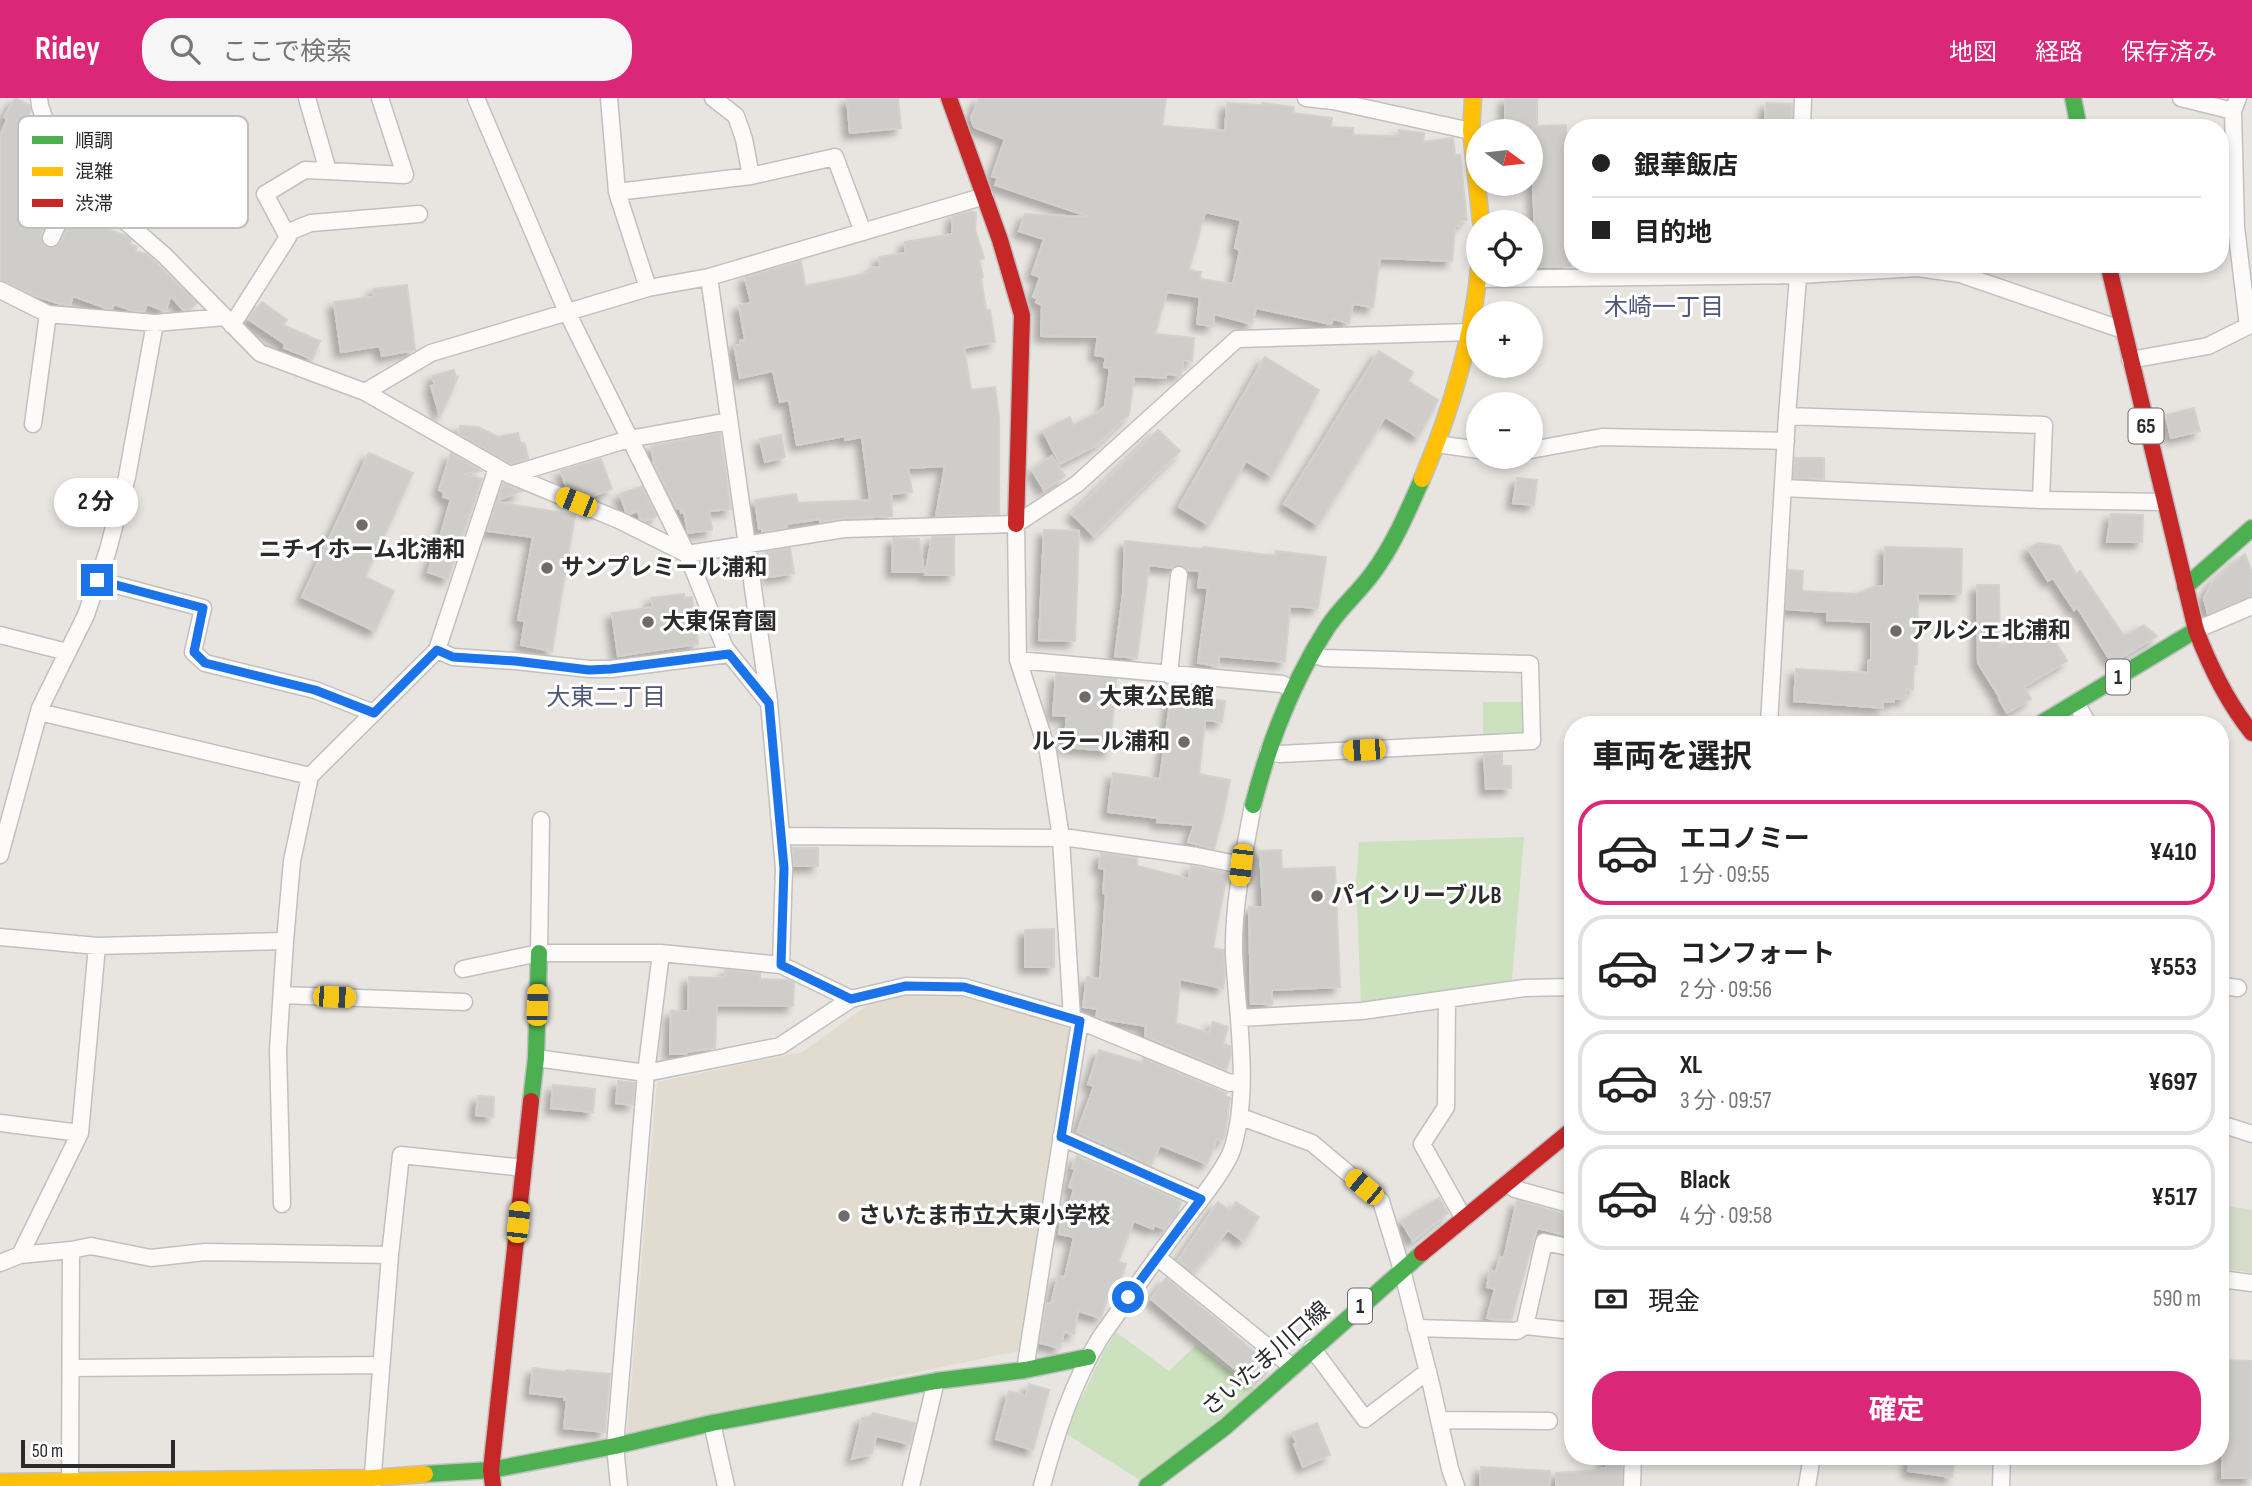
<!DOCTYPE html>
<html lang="ja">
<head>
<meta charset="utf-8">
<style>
	body { margin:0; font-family:"Sofia Sans Condensed","Noto Sans JP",sans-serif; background:#f6f6f6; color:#222; height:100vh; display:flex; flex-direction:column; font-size:26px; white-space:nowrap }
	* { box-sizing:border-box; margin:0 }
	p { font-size:23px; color:#767676 }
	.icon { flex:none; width:38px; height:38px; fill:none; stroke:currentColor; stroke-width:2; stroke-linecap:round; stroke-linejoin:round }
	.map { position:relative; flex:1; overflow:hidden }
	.drawer { position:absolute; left:1564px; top:618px; width:665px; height:749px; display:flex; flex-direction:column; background:#fff; border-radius:28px; box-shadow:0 4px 10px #0003 }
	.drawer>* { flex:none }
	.top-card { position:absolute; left:1564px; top:21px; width:665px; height:154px; border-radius:28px; box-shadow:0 4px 10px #0003; display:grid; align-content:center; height:154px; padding:0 28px; background:#fff }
	.needle { width:46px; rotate:105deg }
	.buttons { position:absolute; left:1466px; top:21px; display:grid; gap:14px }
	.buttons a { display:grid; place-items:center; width:77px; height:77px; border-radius:50%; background:#fff; box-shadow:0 4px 10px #0003; font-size:35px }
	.scale { position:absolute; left:21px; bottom:18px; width:154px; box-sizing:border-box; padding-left:7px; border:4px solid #2b2b2b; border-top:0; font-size:19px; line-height:24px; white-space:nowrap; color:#2b2b2b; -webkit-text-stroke:5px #fff; paint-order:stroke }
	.end { position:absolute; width:32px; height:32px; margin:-16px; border:9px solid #1a73e8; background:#fff; box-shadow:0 0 0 4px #fff }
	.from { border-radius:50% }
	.bubble { position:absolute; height:49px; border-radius:24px; background:#fff; box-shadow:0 4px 10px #0003; font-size:23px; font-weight:700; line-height:49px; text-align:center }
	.car { position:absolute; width:21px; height:42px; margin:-21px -10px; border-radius:9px; box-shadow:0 0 5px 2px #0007; background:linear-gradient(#f5c518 24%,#345 0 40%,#f5c518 0 76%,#345 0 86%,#f5c518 0) }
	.top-card b { display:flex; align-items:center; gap:24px; height:66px; font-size:26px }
	.top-card b+b { border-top:2px solid #e0e0e0 }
	.top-card i { width:18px; height:18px; background:#222 }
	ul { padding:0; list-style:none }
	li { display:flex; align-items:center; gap:21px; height:105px; margin:0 14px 10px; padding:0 14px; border:4px solid #e0e0e0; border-radius:28px }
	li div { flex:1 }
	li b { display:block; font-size:26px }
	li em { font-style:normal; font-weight:700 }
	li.current { border-color:#db2777 }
	li>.icon { width:63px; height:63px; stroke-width:1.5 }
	h2 { padding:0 28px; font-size:32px; line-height:84px }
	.pay { display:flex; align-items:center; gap:18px; height:77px; padding:0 28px; font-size:26px }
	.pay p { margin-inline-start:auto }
	.action { display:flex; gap:14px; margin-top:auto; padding:14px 28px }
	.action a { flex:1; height:80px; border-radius:28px; background:#db2777; color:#fff; font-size:28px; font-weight:700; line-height:80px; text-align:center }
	header { display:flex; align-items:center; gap:42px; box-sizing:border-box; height:98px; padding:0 35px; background:#db2777; color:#fff }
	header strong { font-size:33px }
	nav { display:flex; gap:38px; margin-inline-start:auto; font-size:24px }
	.search { width:490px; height:63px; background:#f6f6f6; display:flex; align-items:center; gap:18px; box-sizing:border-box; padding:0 24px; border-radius:28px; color:#767676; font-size:26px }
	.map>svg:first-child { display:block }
	.education { fill:#e2dcd0 }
	.green { fill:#cce1bd }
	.cemetery { fill:#d5dcca }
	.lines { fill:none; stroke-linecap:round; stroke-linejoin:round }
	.stream { stroke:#9cd2e3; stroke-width:6 }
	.building { fill:#cfcdca; stroke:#d3d1cd; stroke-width:2; fill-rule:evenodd; filter:url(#shadow) }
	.street-casing { stroke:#c1c0c0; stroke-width:19 }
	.fast-casing { stroke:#c1c0c0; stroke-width:19 }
	.slow-casing { stroke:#c1c0c0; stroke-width:19 }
	.jam-casing { stroke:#c1c0c0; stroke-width:19 }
	.street { stroke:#fcfbfa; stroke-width:16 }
	.fast { stroke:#4caf50; stroke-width:16 }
	.slow { stroke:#ffc107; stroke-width:16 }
	.jam { stroke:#c62828; stroke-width:16 }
	.route { stroke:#1a73e8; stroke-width:9 }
	.poi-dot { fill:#6d6c6b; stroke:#fff; stroke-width:2.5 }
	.labels { text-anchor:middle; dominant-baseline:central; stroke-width:6; stroke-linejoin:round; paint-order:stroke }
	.shield { fill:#fff; stroke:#6b6b6b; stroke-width:2 }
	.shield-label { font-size:21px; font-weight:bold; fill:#2b2b2b }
	.poi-label { font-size:23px; font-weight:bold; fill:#2b2b2b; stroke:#fff; text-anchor:start }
	.street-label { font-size:23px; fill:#2b2b2b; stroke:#fff }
	.neighbourhood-label { font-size:24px; fill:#4f5777; stroke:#fff }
	.key { fill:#fff; stroke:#bfbfbf; stroke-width:2 }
	.key-label { font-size:19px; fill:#2b2b2b }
</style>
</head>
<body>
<header>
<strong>Ridey</strong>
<div class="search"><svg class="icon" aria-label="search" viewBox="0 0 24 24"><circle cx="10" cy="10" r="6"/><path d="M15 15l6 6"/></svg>ここで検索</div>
<nav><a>地図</a><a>経路</a><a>保存済み</a></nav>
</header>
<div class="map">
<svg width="2252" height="1388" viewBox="0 0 2252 1388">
	<defs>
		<filter id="shadow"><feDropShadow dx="-6" dy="6" stdDeviation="3.5" flood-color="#0004"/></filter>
	</defs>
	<rect width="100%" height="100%" fill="#e8e5e1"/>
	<path class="education" d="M948,896L991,903L1071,929L1023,1252L627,1335L657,984L802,954L873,903L911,897Z"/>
	<path class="green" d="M1483,604H1527V634L1511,637H1483Z
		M1524,739L1512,882L1361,907L1356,783L1359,744Z
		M1116,1234L1169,1273L1196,1247L1256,1292L1143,1384L1065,1335L1104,1253Z"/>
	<path class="cemetery" d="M2229,1108L2252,1112V1175L2221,1170V1148Z"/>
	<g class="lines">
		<path class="stream" d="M2221,62L2223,61"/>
	</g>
	<path class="building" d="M15,0L29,7L31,13L20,30L47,58L62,78L57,89L63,90L41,136L43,147L51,150L60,145L82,99L105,120L103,129L126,138L131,142L130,146L137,149L135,153L147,156L197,205L190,211L183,212L171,198L165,213L147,206L144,214L133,213L114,206L112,211H108L73,198L70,207L60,206L36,198L0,182V39L7,21L4,19Z
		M847,0H898L901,30L850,35Z
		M979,0H1166L1162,28L1225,33L1227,5L1262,7V5L1294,9L1293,15L1332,20L1331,29L1353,30V37L1398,38L1399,32L1424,35L1423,44L1453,40L1455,57H1460L1467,122L1460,123V127L1455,128L1452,163L1380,160L1373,209L1353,206L1349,225L1333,221L1331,226L1256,210L1252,226L1214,216L1213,228L1197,226L1200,199L1167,194L1155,236L1194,240L1192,263L1183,262L1181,277L1166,276V280L1134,278L1129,316L1097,347L1060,366L1043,333L1070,319L1073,327L1097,315L1105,308L1110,270L1104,269L1106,259L1095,257L1098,239L1041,238L1042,207L1036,204L1038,200L1033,199L1040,179L1032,176L1044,141L1019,133L1025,116L1087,119V118L995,87L998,80L992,78L1005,41L974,29L971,20ZM1205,114L1241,122L1235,150L1240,152L1233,186L1200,181L1201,174L1189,172Z
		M1505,0H1537V28L1566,27L1570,168L1531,169V137H1535L1531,33H1505Z
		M1766,5L1792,6V28L1765,27Z
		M970,113L976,115L975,132L984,160L979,162L983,179L981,180L986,212H990L995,244L964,250L971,292L995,289L999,320V416L936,418L945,368L908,370L912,394L891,396L892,418L840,421L820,424V421L786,426L787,430L762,433V430L759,431L755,402L796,396L798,405L870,402L862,339L845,342V338L797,347L789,302L780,304L773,273L740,280L734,247H740V242H745L739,207L751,205L745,179L801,163L805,188L870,175V170L880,169L879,159L906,155L905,144L952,136L953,118Z
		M407,187L415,252L382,258L380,248L341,254L334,204L374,199L373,191Z
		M262,204L287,222L283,227L320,243L312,261L284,250L285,246L248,221Z
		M1379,253L1413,274L1408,283L1438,302L1418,339L1385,319L1318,427L1284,406Z
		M1265,259L1319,292L1272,378L1246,363L1209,427L1179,409Z
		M454,272L456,280L458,279L440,318L431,288L435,287L432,278Z
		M2194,310L2200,333L2171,340L2166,317Z
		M460,328L478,329L498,339L518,335L520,344L525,346L528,360L511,366L458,335Z
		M1158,332L1180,353L1094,438L1072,416Z
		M720,335L731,411L709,413L712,432L688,435L684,414L681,415L680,410L677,411L654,366L651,348Z
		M781,337L785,359L765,364L760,341Z
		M369,355L413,375L365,479L394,493L375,533L302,499Z
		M451,355L481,373L464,376L482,381L448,481L428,474L437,445L438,446L451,401L443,399L444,394L439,392Z
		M1052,358L1065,378L1044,392L1032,372Z
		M1795,360H1824V381L1794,380Z
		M601,361L612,391L590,399L566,389L561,373Z
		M1517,380L1537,382L1534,407L1513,405Z
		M503,386H505L522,393L498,402Z
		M642,388L657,418L644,423L640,421L638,413L630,416L626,414L620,396Z
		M497,404L575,417L552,553L521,547L525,523L518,522L533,439L487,433Z
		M2111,416L2143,417L2142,444H2107Z
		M1044,432L1079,433L1075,543L1039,542Z
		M954,438V477H925L932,439Z
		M893,440L919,441L924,474H892Z
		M1125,443L1203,451L1204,449L1276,458V453L1326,459L1318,510L1290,508L1285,564L1219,558L1218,568L1198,565L1208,490L1198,489L1200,473L1188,472L1181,467L1172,470L1149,467L1137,560L1115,558L1123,496Z
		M2038,445L2060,448L2076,476L2080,473L2124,538L2144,527L2157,538L2112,565L2077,509L2074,512L2053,480L2048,483L2028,451Z
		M1885,449L1962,451L1961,496L1918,495L1917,566H1914L1913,592L1906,591V601H1894V604H1883V610L1794,603L1796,571L1868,575V563L1871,562V524L1827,522V514L1786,511L1788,472L1803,473L1802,493L1857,496L1875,488H1884Z
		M790,450L794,475L770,479L766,454Z
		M2245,456L2252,475V498L2208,516L2204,500L2212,485Z
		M1977,487H1999L2000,549L2043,523L2067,563L2024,589L2031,601L2007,615L1999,601L2000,600L1978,565Z
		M684,496V500L692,499L698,546L618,558L612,515L653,509L651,500Z
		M1056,576L1116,581L1110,653L1064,649L1067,618L1053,617Z
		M1171,597L1225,603L1222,624L1205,622L1199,676L1230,682L1224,713L1214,751L1188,744L1194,727L1157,724L1158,720L1108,714L1113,675L1160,681Z
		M1502,655V668H1511V690L1486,691L1484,656Z
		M793,750H818V768H794Z
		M1281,752L1282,771L1335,769L1340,889L1272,892V906H1251L1249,809H1263L1260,753Z
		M1101,755L1137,760V768L1189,781L1191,768L1227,775L1213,850L1224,852L1225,879L1223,890L1180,881L1176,925L1209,935L1213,924L1228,929L1223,946L1230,948L1231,956L1226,972L1145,938L1146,928L1102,921L1096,918L1098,911L1083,909L1087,879L1100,881L1106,796L1103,795L1105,771L1099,770Z
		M1054,831V869H1025V832Z
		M725,872L760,875V881L787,882L794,885L793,908L717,907L715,950L687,954L686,956H670L671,913H688L689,879L725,880Z
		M1099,952L1142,965L1143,960L1226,995L1225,998L1230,1000L1225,1037L1222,1043L1217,1040L1207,1066L1160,1047L1151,1067L1077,1034L1094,988L1088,986Z
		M618,983L635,985L633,1007L616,1005Z
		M553,987L595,991L593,1014L551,1010Z
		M478,998L494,999L493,1019L476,1017Z
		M1077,1058L1181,1104L1177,1116L1165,1131L1154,1127L1153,1131L1134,1123L1118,1164L1126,1166L1117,1193L1110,1191L1101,1220L1078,1213L1074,1236L1064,1234L1060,1250L1040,1245L1046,1205L1051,1206L1058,1178L1065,1179L1074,1139L1059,1136L1062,1119L1066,1120L1074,1091L1069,1089L1075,1072L1072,1070Z
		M1439,1100L1448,1115L1413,1143L1401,1123Z
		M1517,1102L1573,1119V1139L1537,1130L1511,1222H1496L1487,1220L1495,1191L1487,1189L1490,1172L1496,1174L1500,1159L1504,1160Z
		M1218,1104L1230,1113L1236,1104L1259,1119L1243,1143L1228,1132L1193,1174L1178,1162Z
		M1166,1180L1217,1222L1271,1268L1252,1285L1188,1232L1151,1201Z
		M2225,1262L2252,1263V1380H2222Z
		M533,1270L566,1274V1272L610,1276L605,1334L564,1330L567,1302H564V1299L530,1295Z
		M1029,1286L1049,1292L1033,1352L996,1341L1009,1293L1026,1298Z
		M873,1315L915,1325L910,1346L876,1338L872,1356L852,1361L862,1320L871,1318Z
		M1317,1325L1330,1357L1303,1369L1294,1346L1297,1345L1292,1335Z
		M1910,1358H1955L1952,1379L1908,1373Z
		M1606,1359H1622V1388H1556V1375L1601,1372V1370H1606Z
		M1481,1369L1550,1373L1549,1388H1480Z"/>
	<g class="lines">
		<defs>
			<path id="street" d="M39,0L40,8L57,56L78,82L165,158L260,255L365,294L510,377L619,422L687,456L844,431L1016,426L1077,386L1237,241L1471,234
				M307,0L328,73L405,77L380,0
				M476,0L567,214L687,456L725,550L769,605L784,770L781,867
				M609,0L617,94L648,190
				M713,0L736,18L744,41L751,78
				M1306,0L1333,3L1471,33
				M2181,0L2233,13
				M1802,30L1803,0
				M617,94L751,78L835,59L863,134
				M286,135L311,125L419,116
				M51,140L78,82
				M1980,166L1960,176L2123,232
				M709,179L769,603
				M1478,181L1799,177L1918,170L1960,176
				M0,192L48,216L155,225L225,219
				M232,227L288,139L265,96L305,72L328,73
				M2130,262L2208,248L2248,228L2236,129L2233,13L2238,0
				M365,294L431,255L648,190L709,179L985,98
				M1787,318L2044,327L2041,402
				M33,326L48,216
				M1437,346L1479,352
				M1531,352L1602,339L1786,343
				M497,370L437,552L453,559L515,563L589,571H611L729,556
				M510,377L629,341L729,323
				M1783,390L2041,402L2164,404
				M1016,426L1018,562L1048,654L1061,740L1072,920
				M97,482L203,510L193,554L205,565L315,592L374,615
				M2196,532L2252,508
				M0,537L67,554
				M1018,562L1282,586L1293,592
				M1169,577L1179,477
				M2076,605L2086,622V626
				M39,614L310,678
				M1769,626L1787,318L1799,166
				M1268,654L1280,656L1532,643L1530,566L1324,560L1312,556
				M781,738L1070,740L1197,758L1241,767
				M0,757L40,610L86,517L108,452L127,379L155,225
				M0,839L97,848L285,843
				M539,855L541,722
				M463,871L539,855H661L781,867L851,901
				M2221,888L2238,890
				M282,897L464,904
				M1447,901L1446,1009L1422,1046L1464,1121
				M1239,920L1362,913L1524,890L1573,889
				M536,960L646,975L780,948L851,901L906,888L964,889L1080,923L1230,985L1241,983
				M1241,1019L1312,1045L1381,1103L1402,1172L1431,1286L1450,1371L1456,1388
				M0,1025L80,1035
				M2221,1026L2252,1036
				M1061,1039L1201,1101
				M1508,1086L1515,1091L1573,1107
				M282,1106L278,952L285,843L292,763L310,678L437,552
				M71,1152L91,1148L151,1160L205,1154L390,1157
				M20,1157L71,1152L70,1388
				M1157,1159L1291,1268
				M0,1165L20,1157L80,1035L97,848
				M2221,1181L2252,1185
				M1525,1228L1544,1144L1573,1150
				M1416,1230L1517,1233L1525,1228L1573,1233
				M1312,1250L1365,1321L1428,1273
				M71,1270L381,1267
				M1025,1272L1080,923
				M1439,1322L1549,1323
				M712,1325L726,1388
				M372,1388L390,1157L401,1057L524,1070
				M619,1388L615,1348L646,975L661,855
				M911,1388L936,1283
				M1042,1388C1056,1336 1072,1286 1100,1240C1127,1202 1153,1164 1181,1127C1195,1109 1225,1072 1232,1052C1251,993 1237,917 1234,855C1233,805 1244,756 1253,707
				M1632,1388L1633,1358
				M1807,1388L1812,1358
				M2001,1388L2002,1358"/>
			<path id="fast" d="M2073,0L2079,30
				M2185,489L2252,430
				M2040,626L2196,532
				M1253,707C1269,644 1292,585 1327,530C1340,510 1358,495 1372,476C1393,448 1408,413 1422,381
				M531,1003L536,960L539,855
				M425,1376L491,1372L615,1348L712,1325L936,1283L1025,1272L1088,1259
				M1147,1388L1225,1329L1422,1155"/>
			<path id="slow" d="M1473,0L1471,33L1481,124
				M1422,381C1451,313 1472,245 1479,171
				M0,1384L372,1380L425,1376"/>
			<path id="jam" d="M949,0L1000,142L1022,217L1016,426
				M2108,166L2196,532C2210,569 2227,604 2252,635
				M1422,1155L1573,1031
				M493,1388L491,1372L531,1003"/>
		</defs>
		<use href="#street" class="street-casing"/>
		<use href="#fast" class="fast-casing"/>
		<use href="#slow" class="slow-casing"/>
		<use href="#jam" class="jam-casing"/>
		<use href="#street" class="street"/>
		<use href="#fast" class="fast"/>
		<use href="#slow" class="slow"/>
		<use href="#jam" class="jam"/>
	</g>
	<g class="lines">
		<path class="route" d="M97,482L203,510L194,554L205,565L315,592L374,615L437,552L453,559L515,563L589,572L611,571L729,556L769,605L784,770L781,867L851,901L906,888L964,889L1080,923L1061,1039L1201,1101L1128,1199"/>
	</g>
	<g class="poi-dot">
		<circle cx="362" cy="427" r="7"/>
		<circle cx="547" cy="470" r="7"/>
		<circle cx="648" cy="524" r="7"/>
		<circle cx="1896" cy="533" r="7"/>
		<circle cx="1085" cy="599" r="7"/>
		<circle cx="1184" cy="644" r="7"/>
		<circle cx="1317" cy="798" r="7"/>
		<circle cx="844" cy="1118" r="7"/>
	</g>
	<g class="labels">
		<g class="shield">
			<rect x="2128.5" y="310.5" width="35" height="35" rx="5"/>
			<rect x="2106" y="561.5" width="24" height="35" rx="5"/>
			<rect x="1348" y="1190.5" width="24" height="35" rx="5"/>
		</g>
		<g class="shield-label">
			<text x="2146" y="328">65</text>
			<text x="2118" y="579">1</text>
			<text x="1360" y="1208">1</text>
		</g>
		<g class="poi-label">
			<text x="362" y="452" text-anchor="middle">ニチイホーム北浦和</text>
			<text x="561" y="470">サンプレミール浦和</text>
			<text x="662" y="524">大東保育園</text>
			<text x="1910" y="533">アルシェ北浦和</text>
			<text x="1099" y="599">大東公民館</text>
			<text x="1170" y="644" text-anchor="end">ルラール浦和</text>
			<text x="1331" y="798">パインリーブルB</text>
			<text x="858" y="1118">さいたま市立大東小学校</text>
		</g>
		<g class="street-label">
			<text transform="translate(1266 1261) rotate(-41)">さいたま川口線</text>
		</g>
		<g class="neighbourhood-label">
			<text x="1664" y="209">木崎一丁目</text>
			<text x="606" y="599">大東二丁目</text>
		</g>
	</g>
	<rect x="18" y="18" width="230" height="112" rx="10" class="key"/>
	<rect x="32" y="38" width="31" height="8" fill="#4caf50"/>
	<rect x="32" y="69" width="31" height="9" fill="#ffc107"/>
	<rect x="32" y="101" width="31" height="8" fill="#c62828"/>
	<g class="key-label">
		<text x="75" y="49">順調</text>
		<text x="75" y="80">混雑</text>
		<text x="75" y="112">渋滞</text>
	</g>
</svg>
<div class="buttons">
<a><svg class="needle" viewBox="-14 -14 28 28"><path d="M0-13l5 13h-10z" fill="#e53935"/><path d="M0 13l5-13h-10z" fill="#767676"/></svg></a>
<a><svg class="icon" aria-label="locate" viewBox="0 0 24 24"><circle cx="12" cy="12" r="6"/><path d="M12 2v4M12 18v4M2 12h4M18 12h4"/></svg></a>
<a>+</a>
<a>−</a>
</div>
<div class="scale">50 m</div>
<i class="end from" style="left:1128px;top:1199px"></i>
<i class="end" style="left:97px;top:482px"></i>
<div class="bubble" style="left:54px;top:380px;width:84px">2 分</div>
<i class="car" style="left:576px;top:404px;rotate:292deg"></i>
<i class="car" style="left:1364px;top:652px;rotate:267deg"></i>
<i class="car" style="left:1241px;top:767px;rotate:187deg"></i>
<i class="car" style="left:334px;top:899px;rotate:92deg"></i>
<i class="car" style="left:537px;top:907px;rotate:2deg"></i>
<i class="car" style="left:1364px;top:1089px;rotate:310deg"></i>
<i class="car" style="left:518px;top:1124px;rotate:6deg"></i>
<div class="top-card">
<b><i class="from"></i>銀華飯店</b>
<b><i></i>目的地</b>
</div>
<section class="drawer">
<h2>車両を選択</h2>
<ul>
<li class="current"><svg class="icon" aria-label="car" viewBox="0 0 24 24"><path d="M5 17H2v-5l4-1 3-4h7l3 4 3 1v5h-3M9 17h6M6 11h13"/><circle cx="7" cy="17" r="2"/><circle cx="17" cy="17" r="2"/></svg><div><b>エコノミー</b><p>1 分 · 09:55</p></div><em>¥410</em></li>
<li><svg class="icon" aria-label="car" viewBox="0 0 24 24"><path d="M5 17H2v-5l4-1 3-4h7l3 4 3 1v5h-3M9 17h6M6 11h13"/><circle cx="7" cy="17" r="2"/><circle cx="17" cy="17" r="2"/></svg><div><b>コンフォート</b><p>2 分 · 09:56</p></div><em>¥553</em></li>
<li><svg class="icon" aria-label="car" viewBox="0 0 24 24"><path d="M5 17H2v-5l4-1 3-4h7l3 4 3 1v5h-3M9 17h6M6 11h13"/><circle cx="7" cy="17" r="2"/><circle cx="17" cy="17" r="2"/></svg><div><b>XL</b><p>3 分 · 09:57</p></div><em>¥697</em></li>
<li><svg class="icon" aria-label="car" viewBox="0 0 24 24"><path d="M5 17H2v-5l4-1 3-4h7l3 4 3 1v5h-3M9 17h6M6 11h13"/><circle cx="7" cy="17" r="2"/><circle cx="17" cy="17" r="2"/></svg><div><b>Black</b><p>4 分 · 09:58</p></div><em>¥517</em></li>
</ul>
<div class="pay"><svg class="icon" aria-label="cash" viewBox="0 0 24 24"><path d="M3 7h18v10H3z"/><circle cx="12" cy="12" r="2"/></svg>現金<p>590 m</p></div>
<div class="action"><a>確定</a></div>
</section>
</div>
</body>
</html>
